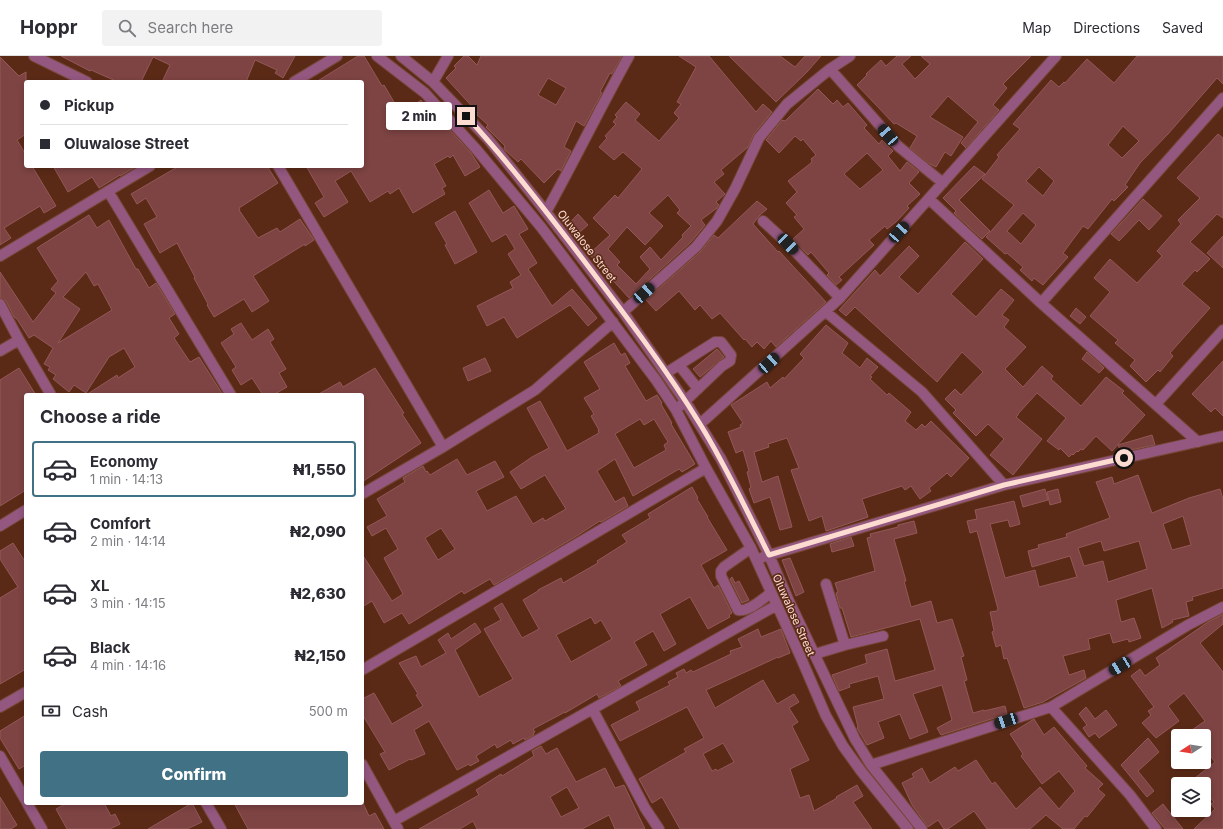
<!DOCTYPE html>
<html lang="en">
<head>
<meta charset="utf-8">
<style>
	body { margin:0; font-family:Inter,sans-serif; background:#f2f2f3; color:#2b2b33; height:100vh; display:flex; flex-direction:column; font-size:15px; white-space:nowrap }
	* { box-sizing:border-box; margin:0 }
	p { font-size:13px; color:#7c7c81 }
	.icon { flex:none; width:22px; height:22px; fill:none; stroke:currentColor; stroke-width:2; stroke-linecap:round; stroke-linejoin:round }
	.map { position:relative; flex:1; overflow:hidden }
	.details { position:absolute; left:24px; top:337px; width:340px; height:412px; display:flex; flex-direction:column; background:#fff; border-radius:4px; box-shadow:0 2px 6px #0003 }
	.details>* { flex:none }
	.hud { position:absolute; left:24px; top:24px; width:340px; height:88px; border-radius:4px; box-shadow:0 2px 6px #0003; display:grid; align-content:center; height:88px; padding:0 16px; background:#fff }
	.needle { width:26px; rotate:258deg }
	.fabs { position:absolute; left:1171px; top:673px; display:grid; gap:8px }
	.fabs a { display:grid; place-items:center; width:40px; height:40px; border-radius:4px; background:#fff; box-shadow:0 2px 6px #0003; font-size:20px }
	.end { position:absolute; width:18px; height:18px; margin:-9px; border:5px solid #fcdcd0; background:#111; box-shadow:0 0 0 2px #111 }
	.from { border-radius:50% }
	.bubble { position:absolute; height:28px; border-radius:4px; background:#fff; box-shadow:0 2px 6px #0003; font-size:13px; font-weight:800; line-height:28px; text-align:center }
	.car { position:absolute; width:12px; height:24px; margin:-12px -6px; border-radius:5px; box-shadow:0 0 3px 1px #0007; background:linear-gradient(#222 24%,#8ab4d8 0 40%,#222 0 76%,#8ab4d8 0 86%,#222 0) }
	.hud b { display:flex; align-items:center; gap:14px; height:38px; font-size:15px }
	.hud b+b { border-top:1px solid #e1e1e2 }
	.hud i { width:10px; height:10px; background:#2b2b33 }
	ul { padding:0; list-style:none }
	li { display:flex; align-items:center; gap:12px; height:56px; margin:0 8px 6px; padding:0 8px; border:2px solid transparent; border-radius:4px }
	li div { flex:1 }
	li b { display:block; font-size:15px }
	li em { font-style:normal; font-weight:800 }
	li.on { border-color:#417184 }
	li>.icon { width:36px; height:36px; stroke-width:1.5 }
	h2 { padding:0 16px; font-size:18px; line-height:48px }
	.pay { display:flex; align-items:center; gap:10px; height:44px; padding:0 16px; font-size:15px }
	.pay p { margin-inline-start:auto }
	.cta { display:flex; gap:8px; margin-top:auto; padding:8px 16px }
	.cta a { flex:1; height:46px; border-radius:4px; background:#417184; color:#fff; font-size:16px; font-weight:800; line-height:46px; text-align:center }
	header { display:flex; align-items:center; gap:24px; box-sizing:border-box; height:56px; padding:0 20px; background:#fff; border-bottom:1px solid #e1e1e2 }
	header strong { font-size:19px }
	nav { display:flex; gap:22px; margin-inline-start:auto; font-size:14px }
	.search { width:280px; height:36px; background:#f2f2f3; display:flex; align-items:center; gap:10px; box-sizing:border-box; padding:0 14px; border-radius:4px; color:#7c7c81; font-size:15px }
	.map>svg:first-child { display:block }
	.building { fill:#7d4443; stroke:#935857; fill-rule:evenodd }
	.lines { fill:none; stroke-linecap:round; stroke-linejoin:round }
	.minor-casing { stroke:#754635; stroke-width:12 }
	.minor { stroke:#94577f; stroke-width:10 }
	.route { stroke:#fcdcd0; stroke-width:5 }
	.labels { text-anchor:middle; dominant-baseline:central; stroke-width:3; stroke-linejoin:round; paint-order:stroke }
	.street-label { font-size:11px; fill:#fcdcd0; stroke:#5b2a17 }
</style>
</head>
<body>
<header>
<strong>Hoppr</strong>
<div class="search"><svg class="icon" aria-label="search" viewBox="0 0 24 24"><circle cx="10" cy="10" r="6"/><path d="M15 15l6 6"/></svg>Search here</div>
<nav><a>Map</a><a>Directions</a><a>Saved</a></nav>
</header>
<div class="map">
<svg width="1223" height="773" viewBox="0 0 1223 773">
	<rect width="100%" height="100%" fill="#5b2a17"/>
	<path class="building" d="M61,0H295L283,22L275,17L277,14L255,4L246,26H162L170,9L153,1L141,26H118L91,14L90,15Z
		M358,0H364L382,30L384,29L401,58L421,44L434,64L438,61L471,97L480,111L465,120L453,99L450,102L448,100L434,108L446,130L442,132L445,138L413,157L399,132L390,138L388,135L370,146L351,115L335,125L348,146L324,161L315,147L324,141L306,110H362V26H316Z
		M464,0H468L477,9L481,0H622L612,18L610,17L600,36L602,37L584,70L576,65L564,91L571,95L561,115L558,113L544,127L521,103L518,106L505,94L504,92L505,90L486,71L488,69L477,59L478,57L446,22L456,12L454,10ZM548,22L566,32L556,49L538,39Z
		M679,0H709L756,56L763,48L772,56L754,78L748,91L721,114L724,118L714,126L725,138L716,146L719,149L717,152L701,164L705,169L691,186L629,242L589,198L610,179L593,162L615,139L618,142L642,113L623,96L614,104L599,91L607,82L605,80L616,68L613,66L617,61L615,59L626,46L640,58L635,64L659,85L679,62L674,57L681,48L677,46L696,11ZM668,139L680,154L677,157L691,170L682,179L683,181L661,204L650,191L640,201L650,213L636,228L617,209L620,206L608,193L627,171L645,189L663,170L649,157Z
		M729,0H780L795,11L805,0H821L807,16L776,46Z
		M897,0H911L902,8L915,23L930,8L921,0H1031L1003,28L1007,32L993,49L999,54L966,92L961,87L978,66L948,40L930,61L963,81L951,100L945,96L936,111L928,107L910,92L917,80L896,67L894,68L857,29L867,19L866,18L881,4L886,10Z
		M1137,0H1223V28L1217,22L1168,78L1140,107L1125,129L1128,131L1114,145L1112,143L1088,173L1083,170L1063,197L1068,201L1043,229L1034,222L1032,225L1020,214L1023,211L1007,197L1005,198L986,181L1014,149L982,123L999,101L997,99L1020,73L1013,68L1051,24L1059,31L1064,26L1065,27L1087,3L1114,27ZM1123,70L1139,85L1122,102L1108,89ZM1039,111L1054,125L1043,140L1026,125ZM1023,157L1036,169L1021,188L1007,175Z
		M0,1L19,20L26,16V78L17,84L26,99V110H32L56,150L44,157L40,150L4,172L11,182L0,189Z
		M818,33L833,48L837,44L843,51L848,47L867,69L864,72L879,88L882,84L893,95L888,100L900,115L907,106L919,116L909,127L920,138L907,150L909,152L896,166L887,173L885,170L869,184L874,189L839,221L842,224L836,229L827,219L829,217L811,196L808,199L793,183L804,173L794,161L797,159L786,147L797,136L788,125L811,107L812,105L811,103L816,99L803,83L801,85L795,80L779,97L766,84L782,64L785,65ZM867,97L883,114L860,133L844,118Z
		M1218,78L1223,82V162L1217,158L1190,186L1210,203L1197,216L1195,214L1182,228L1210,252L1170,297L1173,300L1160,316L1158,314L1146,326L1130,310L1135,304L1115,287L1118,284L1090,260L1110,236L1094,222L1110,203L1137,227L1162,200L1157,195L1181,168L1178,164L1200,142L1177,122Z
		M53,110H137L120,120V119L99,132L92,121L68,136Z
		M179,110H267L278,127L239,152L240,154H239L258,182L277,172L280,176L300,163L314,184L305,190V188L253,220L269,245L252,256L244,243L214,261L207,249L208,248L194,222L195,221L177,187L160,197L144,168L157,161L146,142L137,148L131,138Z
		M974,110L985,118L959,144L990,175L982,183L954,157L956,155L943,142Z
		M489,134L503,157L514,150L528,173L519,178L537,207L528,213L552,250L572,233L597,262L588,270L570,249L517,282L504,261L487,270L477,250L513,232L510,226L521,219L508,198L515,193L506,178L492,186L469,147Z
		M1143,143L1162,160L1149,174L1139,164L1119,185L1111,178Z
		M757,145L767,153L759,160L753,168L778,196L779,195L826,246L776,291L771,285L764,293L757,286L752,291L745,283L744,284L720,257L712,263L700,249L695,254L679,235L656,255L646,244L700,196L714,179L718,182Z
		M455,155L477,196L455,208L445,189L447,188L435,167Z
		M578,158L588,169L574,181L566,171Z
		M89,159L97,172L109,164L136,213H138L149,232L156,227L175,258L169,262L179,278L174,282L190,306L199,301L223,339H86L117,319L118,322L135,311L124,292L109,301L86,337L74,329L69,336L53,323L56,319L48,314L50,311L44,308L53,292L34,279L29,282L17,263L14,261L6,245L0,242V216L33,266L56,237L51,233L58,225L37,192ZM86,216L94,230L98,228L112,254L58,287L80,253L63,241Z
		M1223,180V212L1207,197Z
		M965,186L983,203L951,238L976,261L1001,233L1014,244L1002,259L1009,264L1004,271L1026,291L1005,313L1023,331L1042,310L1053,320L1051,323L1081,350L1106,321L1124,335L1122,337L1145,359L1112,395L1096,380L1083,394L1081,393L1078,396L1077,395L1073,399L1072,398L1069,401L1060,392L1059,394L1047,385L1066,362L1037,337L1018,358V359L1016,361L1042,383L1013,419L990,399L1004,383L988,368L976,380L953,357L956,354L945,343L955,333L961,339L983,316L962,296L937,326L855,251L846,260L839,254L875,214L880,220L909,190L919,200L899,221L918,238Z
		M1076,252L1086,261L1080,268L1070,260Z
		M241,267L252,284L268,273L274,283L270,286L286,313L279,317L287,331L273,339H263L252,322L241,329L232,314L236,311L221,287L234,278L231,273Z
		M826,269L848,287L842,297L860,312L867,302L878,311L870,320L872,321L870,323L887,339L889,337L911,356L905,365L916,374L922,368L925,371L931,365L969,402L951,421L947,417L929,432L931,435L920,443L911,430L905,434L902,430L862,443L868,461L826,475L822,460L809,465L791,414L799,412L787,382L768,388L769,391L754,396L762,426L778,420L792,471L780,474L770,441L754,447L749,433L751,431L747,416L749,415L743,394L736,397L728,376L741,371L740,369L743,367L731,349L767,326L770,332L783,321L784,323L804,302L800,298Z
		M614,287L621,299L625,297L630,307L625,310L646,345L657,339L662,347L661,348L672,367L671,368L695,408L682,416L679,413L633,440L615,403L597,415L615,446L624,441L628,450L601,466L600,465L575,481L494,529L490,523L464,538L462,535L409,568L402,557L384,567L372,545L362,551V498L392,545L403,538L384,502L398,493L386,472L372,480L367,471L387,460L377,443L405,426L403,422L423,410L426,416L427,415L430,419L457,403L467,419L495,405L504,421L476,435L487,455L516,440L533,468L543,462L545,465L566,453L545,419L521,433L510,416L532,401L549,392L527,352L540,345L567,395L599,377L598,374H599L591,360L594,358L584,342L600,333L584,306ZM640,363L644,369L654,363L668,386L664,389L666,394L634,412L615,378ZM441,472L455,493L438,504L425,482Z
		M717,293L724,301L700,321L693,313Z
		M1087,296L1104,312L1099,317L1082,303Z
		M485,302L491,315L468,325L463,312Z
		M1223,305V360L1215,352L1211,356L1192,338Z
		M19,312L36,339H26V434L0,450V324Z
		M375,312L404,357L402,358L421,387L362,426V339H317L340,326L343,331Z
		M1152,379L1155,389L1121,396L1118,389Z
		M1138,419L1152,457L1189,442L1220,433L1223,443V532L1192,541L1193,544L1186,546L1189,560L1172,564L1173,566L1162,572L1152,532L1116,544L1121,566L1134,562L1141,582L1129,586L1128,583L1113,587L1110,577L1088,583L1090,593L1063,600L1069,619L1084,614L1086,622L1043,646L1024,652L1007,602L1004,603L1001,589L996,591L992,576L994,575L990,556L997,555L998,553L977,475L970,477L967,465L977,463L975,454L1014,445L1020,468L1010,471L1008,464L990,468L1005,522L1035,514L1039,531L1077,521L1070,500L1032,511L1028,495L1039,492L1038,489L1067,481L1066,478L1110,462L1096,426L1112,421L1114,428ZM1183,460L1191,489L1172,494L1163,468ZM1101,485L1104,495L1139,485L1147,513L1108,526L1103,505L1084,510L1078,492Z
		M692,431L698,442L697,443L708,461H707L727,494L701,509L714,532L718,529L732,557L729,559L730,561L708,573L690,541L660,558L676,588L664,595L653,575L634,586L647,609L618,625L621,630L599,642L597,638L565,657V656L533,673L535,676L533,677L534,679L525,684L524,682L513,688L511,684L497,692L495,688L476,700L479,705L470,710L469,708L457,714L429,665L414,674L425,698L411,704L410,703L389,714L380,698L385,696L362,658V643L374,637L392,668L423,650L416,639L418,638L399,607L416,600L421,611L446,597L438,584L448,577L451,583L475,567L481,576L455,594L479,641L513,623L484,573L501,564L494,552L502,547L522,582L539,573L523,544L538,535V534L561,522L563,527L598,507L597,505L627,486L622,479L650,462L648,458ZM591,561L595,568L601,564L612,583L571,606L556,579Z
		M1045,433L1048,444L1023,451L1020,440Z
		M1058,433L1061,446L1050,449L1047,436Z
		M914,465L917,477L894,483L906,525H904L911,551L931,545L937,567L952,563L964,600L961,601L967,624L964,625L973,657L984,654V655L1005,650L1007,658L941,679L937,672L952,664L942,629L913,638L928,676L910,683L900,658L878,666L884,682L867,689L857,672L858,671L853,651L884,643L878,620L849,628L850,631L839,635L832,619L867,607L865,599L887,593L895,625L935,614L920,563L851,581L842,552H840L836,537L838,536L835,527L875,515L867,482L871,481L870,478L898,471V469Z
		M851,481L854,490L832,496L830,488Z
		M13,487L26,507V613L0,628V542L18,531L0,503V495Z
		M790,502L804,536L796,540L782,504Z
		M732,521L735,527L739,525L749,544L742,547L730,523Z
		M1223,558V568L1200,587L1223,616V773H1194L1215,753L1211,748L1214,746L1204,734V728H1199L1195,722L1215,706L1204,691V680H1196L1192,674L1205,665L1184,637L1168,650L1179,665L1156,682L1142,667L1151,659L1148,655L1154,651L1131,620L1140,613L1145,620L1160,609L1156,602L1208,566Z
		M758,573L761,581L781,573L790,597L778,602V601L706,634L715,652L763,624L777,648L794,638L799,646L789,652L798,666L792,670L809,704L790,713L800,742L809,739L814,755L837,742L836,741L857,729L863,740L853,746L872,773H680L662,741L652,747L639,723L686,696L684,693L704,682L687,651L620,685L611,669L640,654L636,646L670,629L668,626L678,621L676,617L684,613L686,617L691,614L693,616L731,598L730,595L742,591L738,583ZM723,687L734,706L717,715L716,713L712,715L703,698Z
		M1086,651L1095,663L1106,654L1117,669L1099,682L1095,677L1089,681L1083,672L1087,669L1079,658Z
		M26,659V709L19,713L0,682V675Z
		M1034,663L1044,679L1054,671L1087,710L1085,712L1103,728L1098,733L1105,739L1087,761L1085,760L1074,773H1063L1046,759L1030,773H987L974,755L948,773H944L938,764L928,771L912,749L902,727L914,721L912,718L922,712L930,727L955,711L958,715L976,704L992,728L995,726L1016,753L1040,731L1059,753L1075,735L1059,715L1042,728L1021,700L1023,698L1010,678Z
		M1148,682L1159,696L1138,715L1154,735L1147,741L1121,709Z
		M541,690L546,698L557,692L576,726L605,712L615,732L624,729L645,773H615L609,759L582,773H477L473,765L460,773H419L479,739L476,734L501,718L502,720L523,707L534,700L532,695ZM567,731L579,752L561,761L550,741Z
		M0,741L17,769L11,773H0Z
		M67,747H104L111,760L115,758L120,768L110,773H67L56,753Z
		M192,747L202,766L187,773H148Z
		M234,747H363L369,760L375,757L384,773H248Z
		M1163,748L1183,773H1165L1152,757Z"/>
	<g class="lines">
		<defs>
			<path id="minor" d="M34,0L87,26
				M377,0L425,37L476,93L541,171L656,324L676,354L706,412L751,492L801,602L826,660L843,690L861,715L908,773
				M401,0L433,26L488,83L546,156L623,256L685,345L721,403L769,499L788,543L855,683L871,709L922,773
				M830,13L898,90L943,127
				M294,26L337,0
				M433,26L448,0
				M278,110L443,391
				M108,135L231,339
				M929,143L1041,247L1198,386
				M546,156C575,104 600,52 629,0
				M763,165L788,188L840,242
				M0,200L150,110
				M1041,247L1223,42
				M0,248L19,284L51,339
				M623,256L696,191L717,165L735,133L759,82L787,48L830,13L850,0
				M826,256L922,336L1004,429
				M0,295L19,284
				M679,309L698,333
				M666,317L715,286H721L731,299L730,305L722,310L680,350
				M1156,348L1223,274
				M700,368L840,242L1056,0
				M362,438L443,391L535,334L613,266
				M0,470L26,454
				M751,492L724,511L721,515V520L738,554C749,556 762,543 771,537
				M763,501L1004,429L1223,380
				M845,589L883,580
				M815,598L845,589L826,528
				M362,614L706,412
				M0,651L26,636
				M1051,651L1130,739L1156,773
				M593,654L645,752L659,773
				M0,700L26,745
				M362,708L398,773
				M871,709L1051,651L1188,569L1223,551
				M27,747L42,773
				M206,747L221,773
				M394,765L777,549"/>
		</defs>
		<use href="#minor" class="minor-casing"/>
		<use href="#minor" class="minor"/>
	</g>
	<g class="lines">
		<path class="route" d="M466,60C504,101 538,145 572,189C616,247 662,306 700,368C726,410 747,455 769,499L1004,429L1124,402"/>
	</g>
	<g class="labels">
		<g class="street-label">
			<text transform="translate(587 190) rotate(52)">Oluwalose Street</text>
			<text transform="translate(794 559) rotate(66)">Oluwalose Street</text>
		</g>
	</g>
</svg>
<div class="fabs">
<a><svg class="needle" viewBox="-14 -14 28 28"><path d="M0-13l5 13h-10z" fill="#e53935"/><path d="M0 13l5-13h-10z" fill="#7c7c81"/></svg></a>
<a><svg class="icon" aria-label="layers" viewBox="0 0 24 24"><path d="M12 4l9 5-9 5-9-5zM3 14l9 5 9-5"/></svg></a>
</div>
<i class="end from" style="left:1124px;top:402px"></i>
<i class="end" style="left:466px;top:60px"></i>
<div class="bubble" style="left:386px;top:46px;width:66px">2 min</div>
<i class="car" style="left:888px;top:79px;rotate:319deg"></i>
<i class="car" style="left:899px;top:176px;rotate:42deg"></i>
<i class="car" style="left:788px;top:188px;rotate:136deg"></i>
<i class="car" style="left:644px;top:237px;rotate:48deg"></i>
<i class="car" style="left:769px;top:307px;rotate:48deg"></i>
<i class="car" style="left:1120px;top:610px;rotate:239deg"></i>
<i class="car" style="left:1006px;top:665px;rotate:252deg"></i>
<div class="hud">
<b><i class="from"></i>Pickup</b>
<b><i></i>Oluwalose Street</b>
</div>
<section class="details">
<h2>Choose a ride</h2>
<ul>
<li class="on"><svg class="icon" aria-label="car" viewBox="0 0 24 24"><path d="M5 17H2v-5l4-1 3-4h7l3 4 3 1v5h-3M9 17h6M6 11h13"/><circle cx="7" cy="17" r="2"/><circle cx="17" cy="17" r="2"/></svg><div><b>Economy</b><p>1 min · 14:13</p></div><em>₦1,550</em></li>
<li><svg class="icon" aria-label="car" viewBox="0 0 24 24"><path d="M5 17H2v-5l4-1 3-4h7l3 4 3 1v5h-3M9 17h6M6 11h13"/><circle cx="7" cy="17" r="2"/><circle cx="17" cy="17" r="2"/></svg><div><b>Comfort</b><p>2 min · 14:14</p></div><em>₦2,090</em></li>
<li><svg class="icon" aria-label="car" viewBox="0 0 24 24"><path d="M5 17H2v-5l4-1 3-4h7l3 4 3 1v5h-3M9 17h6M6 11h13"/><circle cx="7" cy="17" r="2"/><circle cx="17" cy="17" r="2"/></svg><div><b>XL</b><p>3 min · 14:15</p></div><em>₦2,630</em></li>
<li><svg class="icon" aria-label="car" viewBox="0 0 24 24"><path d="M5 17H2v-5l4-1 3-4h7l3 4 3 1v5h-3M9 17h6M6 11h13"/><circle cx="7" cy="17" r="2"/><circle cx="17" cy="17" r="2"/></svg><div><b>Black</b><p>4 min · 14:16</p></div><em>₦2,150</em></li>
</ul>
<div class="pay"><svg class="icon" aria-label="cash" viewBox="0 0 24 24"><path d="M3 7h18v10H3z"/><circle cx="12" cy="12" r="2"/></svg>Cash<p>500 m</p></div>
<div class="cta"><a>Confirm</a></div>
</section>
</div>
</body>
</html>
